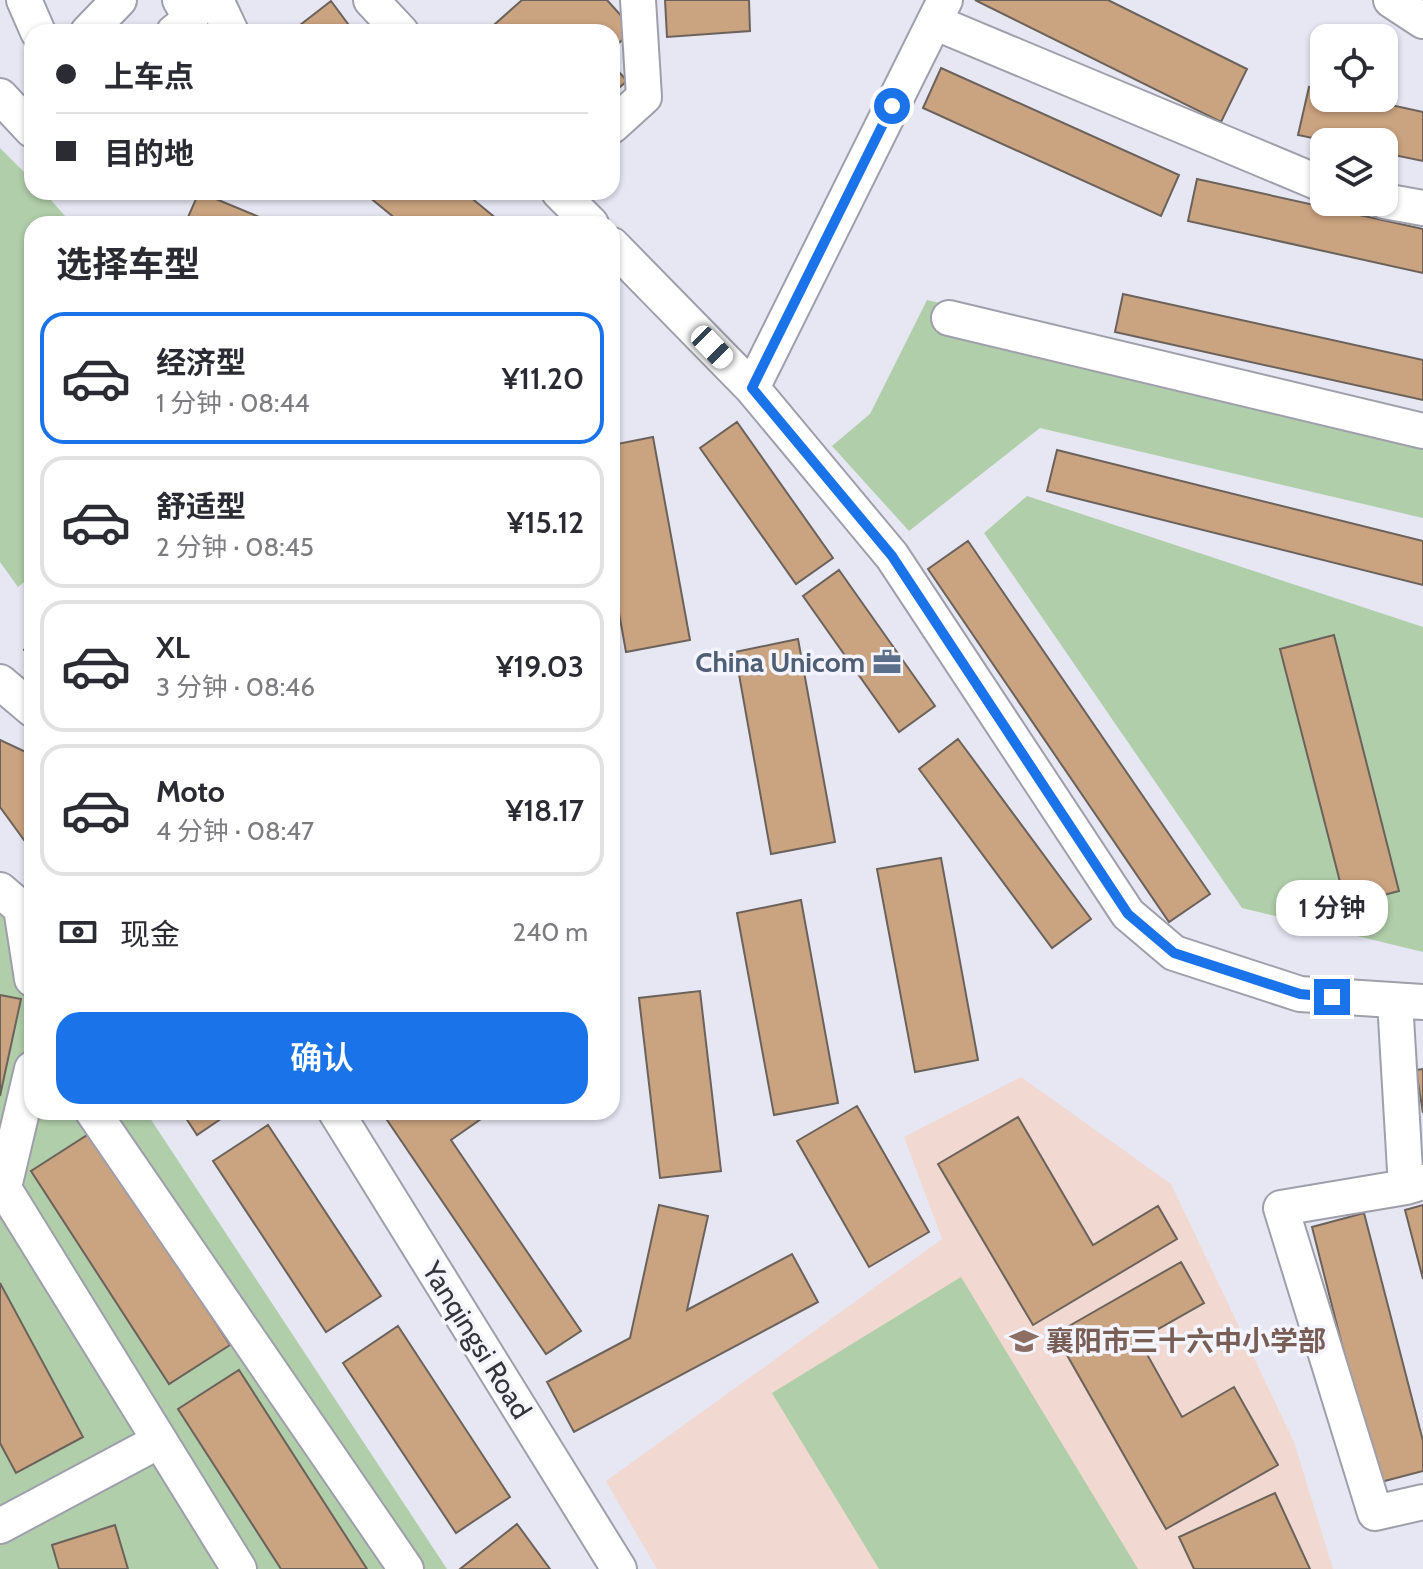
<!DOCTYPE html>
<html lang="zh">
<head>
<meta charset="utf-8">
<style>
	body { margin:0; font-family:Cabin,"Noto Sans SC",sans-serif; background:#f7f7f7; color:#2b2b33; height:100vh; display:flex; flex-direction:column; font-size:30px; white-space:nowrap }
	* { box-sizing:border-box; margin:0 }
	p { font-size:26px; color:#7c7c81 }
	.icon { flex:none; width:44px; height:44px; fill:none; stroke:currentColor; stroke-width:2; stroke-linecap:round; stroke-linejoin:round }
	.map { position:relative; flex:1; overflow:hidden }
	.panel { position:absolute; left:24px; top:216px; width:596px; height:904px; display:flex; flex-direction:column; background:#fff; border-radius:24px; box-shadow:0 2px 6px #0004 }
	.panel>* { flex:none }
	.top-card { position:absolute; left:24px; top:24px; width:596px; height:176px; border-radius:24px; box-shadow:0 2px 6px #0004; display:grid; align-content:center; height:176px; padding:0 32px; background:#fff }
	.buttons { position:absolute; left:1310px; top:24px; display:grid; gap:16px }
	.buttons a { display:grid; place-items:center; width:88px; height:88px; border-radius:16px; background:#fff; box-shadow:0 2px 6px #0004; font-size:40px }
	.end { position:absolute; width:36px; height:36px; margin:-18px; border:10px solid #1a73e8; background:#fff; box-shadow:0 0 0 4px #fff }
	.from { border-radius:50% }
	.bubble { position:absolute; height:56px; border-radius:24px; background:#fff; box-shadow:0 2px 6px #0004; font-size:26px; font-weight:600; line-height:56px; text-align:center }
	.car { position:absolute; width:24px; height:48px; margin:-24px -12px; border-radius:10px; box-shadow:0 0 6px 2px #0007; background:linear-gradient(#fff 24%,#345 0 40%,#fff 0 76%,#345 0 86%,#fff 0) }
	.top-card b { display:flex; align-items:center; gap:28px; height:76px; font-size:30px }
	.top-card b+b { border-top:2px solid #e1e1e2 }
	.top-card i { width:20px; height:20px; background:#2b2b33 }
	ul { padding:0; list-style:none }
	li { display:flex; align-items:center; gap:24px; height:132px; margin:0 16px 12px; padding:0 16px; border:4px solid #e1e1e2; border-radius:24px }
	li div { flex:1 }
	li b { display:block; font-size:30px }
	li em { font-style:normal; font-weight:600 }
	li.on { border-color:#1a73e8 }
	li>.icon { width:72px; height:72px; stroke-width:1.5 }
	h2 { padding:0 32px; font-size:36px; line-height:96px }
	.pay { display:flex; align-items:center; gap:20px; height:88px; padding:0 32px; font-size:30px }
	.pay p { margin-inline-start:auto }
	.primary-button { display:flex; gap:16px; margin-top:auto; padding:16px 32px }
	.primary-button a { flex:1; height:92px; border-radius:24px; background:#1a73e8; color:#fff; font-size:32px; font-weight:600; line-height:92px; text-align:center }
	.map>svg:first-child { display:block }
	.education { fill:#f1d8d0 }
	.green { fill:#b0cea9 }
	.building { fill:#caa380; stroke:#6b625b; stroke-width:2 }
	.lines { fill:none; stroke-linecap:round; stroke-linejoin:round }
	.minor-casing { stroke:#9e9fab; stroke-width:38 }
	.minor { stroke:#fff; stroke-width:34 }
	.route { stroke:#1a73e8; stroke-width:10 }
	.labels { text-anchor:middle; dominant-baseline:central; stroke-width:7; stroke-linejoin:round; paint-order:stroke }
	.service-label { font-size:28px; font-weight:bold; fill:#4e5e75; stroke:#f3f4fe; text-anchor:end }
	.street-label { font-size:28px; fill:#333338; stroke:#f3f4fe }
	.education-label { font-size:28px; font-weight:bold; fill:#785e54; stroke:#f3f4fe; text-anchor:start }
</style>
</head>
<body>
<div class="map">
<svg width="1423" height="1569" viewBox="0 0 1423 1569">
	<rect width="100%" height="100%" fill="#e6e7f3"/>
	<path class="education" d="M1021,1077L1171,1184L1294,1442L1333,1569H657L606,1481L942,1239L904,1137Z"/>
	<path class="green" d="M0,148L32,180V192H44L72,224H32V576L18,587L0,562Z
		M927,300L1423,415V518L1040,428L909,531L832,446L870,414Z
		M1027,496L1423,627V952L1242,908L984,533Z
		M0,879L32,912V1112H146L447,1569H0Z
		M961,1277L1138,1569H879L772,1393Z"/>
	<path class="building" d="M522,0H607L634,30L612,49V32H486Z
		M665,0H749L750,31L667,37Z
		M975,0H1108L1247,69L1221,122Z
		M331,1L354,32H291Z
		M612,64L627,81L612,94Z
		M941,68L1179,175L1161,216L923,108Z
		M1309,87L1324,91V98H1359L1423,112V161L1384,153V142H1332L1298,135Z
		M1197,179L1423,229V273L1188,221Z
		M199,192L276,224H185Z
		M363,192H464L503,224H402Z
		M1123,294L1423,360V400L1115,332Z
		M737,422L833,558L796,584L700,448Z
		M653,437L690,640L626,652L612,574V445Z
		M1057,450L1423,541V585L1047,491Z
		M968,541L1210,894L1169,922L928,569Z
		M839,570L935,706L899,732L803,596Z
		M1334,635L1399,891L1346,905L1280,649Z
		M798,639L835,842L771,854L735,652Z
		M32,640V657L24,650Z
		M958,739L1091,919L1052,948L919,769Z
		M0,740L32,755V851L0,807Z
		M941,858L978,1060L915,1072L877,869Z
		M801,900L838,1103L774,1115L737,913Z
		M700,991L721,1171L660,1178L639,998Z
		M0,995L21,999L0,1096Z
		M1423,1069V1113L1416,1070Z
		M857,1106L929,1232L869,1267L797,1141Z
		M182,1112H231L197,1135Z
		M393,1112H491L451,1140L581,1331L546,1354L385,1117Z
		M1018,1117L1093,1245L1158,1206L1177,1239L1033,1325L938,1164Z
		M268,1125L381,1296L326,1332L213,1161Z
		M92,1132L230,1345L169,1384L31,1171Z
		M659,1205L708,1216L687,1310L792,1254L818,1302L574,1432L547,1382L630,1338Z
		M1423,1205V1279L1405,1210Z
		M1364,1213L1423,1441V1471L1377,1483L1312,1227Z
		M1181,1262L1204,1303L1139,1340L1182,1417L1234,1387L1278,1465L1166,1529L1055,1334Z
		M0,1283L83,1437L16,1473L0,1443Z
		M398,1326L510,1497L456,1533L343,1363Z
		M239,1370L367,1569H281L178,1409Z
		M1275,1493L1310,1569H1194L1179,1537Z
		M517,1524L550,1569H460Z
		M115,1525L128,1569H59L52,1545Z"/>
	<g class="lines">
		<defs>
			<path id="minor" d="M24,0L38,32
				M216,0L231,32
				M371,0L401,32
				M1391,0L1423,21
				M934,22L1324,185
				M88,32L119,0
				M174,32L191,19L180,0
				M0,96L32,130
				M612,126L644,97L638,0
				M559,192L591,224
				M1384,201L1423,208
				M612,245L752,388L892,556L1128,914L1174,953L1300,994L1423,1002
				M949,318L1423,431
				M752,388L945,0
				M0,682L32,709
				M0,890L21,908L32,979
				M1395,1001L1406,1187L1423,1182
				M93,1112L406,1569
				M336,1112L619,1569
				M0,1182L239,1569
				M4,1187L32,1069
				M1406,1187L1281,1208L1375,1513L1423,1502
				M0,1526L159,1441"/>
		</defs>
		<use href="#minor" class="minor-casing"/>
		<use href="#minor" class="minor"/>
	</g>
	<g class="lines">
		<path class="route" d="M892,106L752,388L892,556L1128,914L1174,953L1300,994L1332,997"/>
	</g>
	<defs>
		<symbol id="office-bare" viewBox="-9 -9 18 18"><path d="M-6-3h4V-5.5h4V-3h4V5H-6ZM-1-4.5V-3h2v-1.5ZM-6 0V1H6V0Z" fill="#5c6f8a" stroke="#f3f4fe" stroke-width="2.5" paint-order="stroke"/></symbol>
		<symbol id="school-bare" viewBox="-9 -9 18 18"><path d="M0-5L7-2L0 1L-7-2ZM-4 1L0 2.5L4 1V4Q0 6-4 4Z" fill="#8d6e63" stroke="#f3f4fe" stroke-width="2.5" paint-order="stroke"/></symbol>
	</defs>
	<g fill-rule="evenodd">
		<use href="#office-bare" x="867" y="642" width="40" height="40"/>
		<use href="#school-bare" x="1004" y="1321" width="40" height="40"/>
	</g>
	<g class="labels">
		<g class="service-label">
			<text x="865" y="662">China Unicom</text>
		</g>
		<g class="street-label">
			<text transform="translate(477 1340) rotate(58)">Yanqingsi Road</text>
		</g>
		<g class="education-label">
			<text x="1046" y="1341">襄阳市三十六中小学部</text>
		</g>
	</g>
</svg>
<div class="buttons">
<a><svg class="icon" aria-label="locate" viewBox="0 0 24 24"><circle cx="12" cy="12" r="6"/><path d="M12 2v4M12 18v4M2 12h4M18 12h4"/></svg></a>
<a><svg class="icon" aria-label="layers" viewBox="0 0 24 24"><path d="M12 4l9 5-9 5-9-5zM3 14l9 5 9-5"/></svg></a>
</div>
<i class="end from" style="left:892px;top:106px"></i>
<i class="end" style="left:1332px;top:997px"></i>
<div class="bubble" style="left:1276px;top:880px;width:112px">1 分钟</div>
<i class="car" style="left:712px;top:347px;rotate:136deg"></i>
<div class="top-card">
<b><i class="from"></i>上车点</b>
<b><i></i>目的地</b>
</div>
<section class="panel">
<h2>选择车型</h2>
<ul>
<li class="on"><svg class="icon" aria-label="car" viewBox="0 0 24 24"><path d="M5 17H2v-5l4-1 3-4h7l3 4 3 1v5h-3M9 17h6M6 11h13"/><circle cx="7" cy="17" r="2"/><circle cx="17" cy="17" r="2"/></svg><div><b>经济型</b><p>1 分钟 · 08:44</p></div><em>¥11.20</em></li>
<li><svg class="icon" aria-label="car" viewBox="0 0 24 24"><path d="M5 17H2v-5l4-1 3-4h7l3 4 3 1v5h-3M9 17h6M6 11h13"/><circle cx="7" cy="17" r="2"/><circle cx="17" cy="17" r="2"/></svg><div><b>舒适型</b><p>2 分钟 · 08:45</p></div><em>¥15.12</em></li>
<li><svg class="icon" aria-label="car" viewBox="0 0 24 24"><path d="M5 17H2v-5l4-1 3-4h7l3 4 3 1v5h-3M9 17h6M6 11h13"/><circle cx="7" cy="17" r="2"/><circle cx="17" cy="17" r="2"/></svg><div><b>XL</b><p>3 分钟 · 08:46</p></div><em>¥19.03</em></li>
<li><svg class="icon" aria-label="car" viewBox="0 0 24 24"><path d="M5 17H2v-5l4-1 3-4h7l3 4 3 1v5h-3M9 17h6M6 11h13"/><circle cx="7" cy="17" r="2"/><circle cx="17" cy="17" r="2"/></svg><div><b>Moto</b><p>4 分钟 · 08:47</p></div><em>¥18.17</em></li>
</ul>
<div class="pay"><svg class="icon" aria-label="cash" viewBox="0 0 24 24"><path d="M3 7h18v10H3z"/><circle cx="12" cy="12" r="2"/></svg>现金<p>240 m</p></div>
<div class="primary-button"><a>确认</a></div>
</section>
</div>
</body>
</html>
